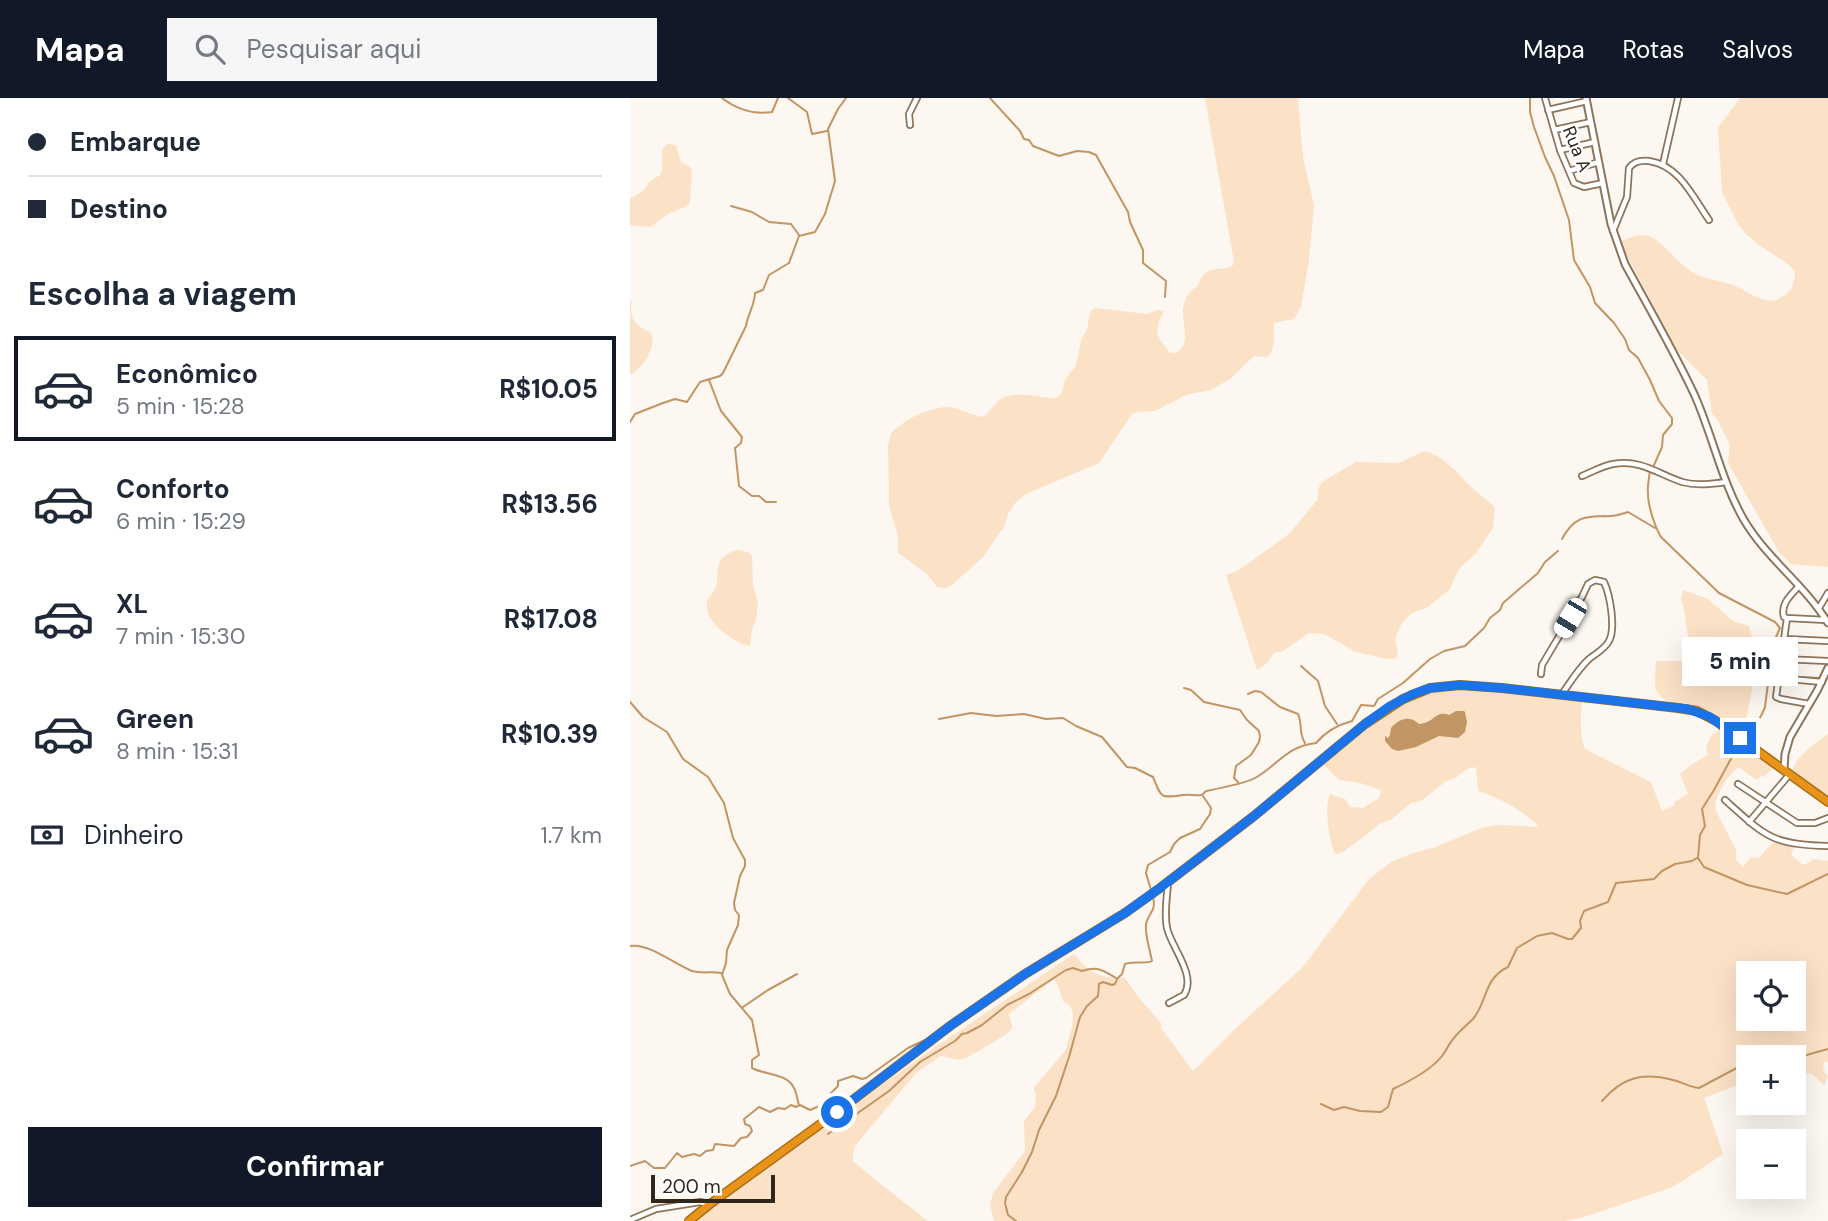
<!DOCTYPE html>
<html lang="pt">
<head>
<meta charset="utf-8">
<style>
	body { margin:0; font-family:"DM Sans",sans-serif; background:#f6f6f7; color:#1f2937; height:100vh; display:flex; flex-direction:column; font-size:26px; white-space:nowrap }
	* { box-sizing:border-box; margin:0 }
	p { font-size:23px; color:#747a83 }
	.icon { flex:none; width:38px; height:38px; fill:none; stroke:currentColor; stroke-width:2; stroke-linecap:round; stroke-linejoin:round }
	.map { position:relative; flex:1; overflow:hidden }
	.drawer { display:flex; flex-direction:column; background:#fff; width:630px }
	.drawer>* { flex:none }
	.banner { display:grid; align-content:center; height:154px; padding:0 28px; background:#fff }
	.fabs { position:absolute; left:1106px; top:863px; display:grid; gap:14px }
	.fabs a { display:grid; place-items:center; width:70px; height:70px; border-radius:0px; background:#fff; box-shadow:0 7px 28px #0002; font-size:35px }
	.scale { position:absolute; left:21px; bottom:18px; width:124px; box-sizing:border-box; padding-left:7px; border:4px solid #30261c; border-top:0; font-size:19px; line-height:24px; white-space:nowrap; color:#30261c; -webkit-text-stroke:5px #fff; paint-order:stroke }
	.end { position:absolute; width:32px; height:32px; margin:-16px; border:9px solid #1a73e8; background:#fff; box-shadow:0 0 0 4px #fff }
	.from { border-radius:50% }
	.bubble { position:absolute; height:49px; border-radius:0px; background:#fff; box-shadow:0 7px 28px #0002; font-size:23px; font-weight:700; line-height:49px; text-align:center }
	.car { position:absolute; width:21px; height:42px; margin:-21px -10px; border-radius:9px; box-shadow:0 0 5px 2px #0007; background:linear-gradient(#fff 24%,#345 0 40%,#fff 0 76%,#345 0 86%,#fff 0) }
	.banner b { display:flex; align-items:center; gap:24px; height:66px; font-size:26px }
	.banner b+b { border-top:2px solid #e0e1e3 }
	.banner i { width:18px; height:18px; background:#1f2937 }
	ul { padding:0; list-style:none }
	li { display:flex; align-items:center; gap:21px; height:105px; margin:0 14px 10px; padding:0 14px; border:4px solid transparent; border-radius:0px }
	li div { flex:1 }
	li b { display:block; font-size:26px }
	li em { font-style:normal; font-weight:700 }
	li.on { border-color:#111827 }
	li>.icon { width:63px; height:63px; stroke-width:1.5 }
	h2 { padding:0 28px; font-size:32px; line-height:84px }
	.pay { display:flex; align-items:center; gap:18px; height:77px; padding:0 28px; font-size:26px }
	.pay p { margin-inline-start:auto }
	.primary-button { display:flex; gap:14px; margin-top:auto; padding:14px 28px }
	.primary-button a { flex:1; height:80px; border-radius:0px; background:#111827; color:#fff; font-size:28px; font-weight:700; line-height:80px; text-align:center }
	header { display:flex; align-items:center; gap:42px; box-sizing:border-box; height:98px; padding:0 35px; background:#111827; color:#fff }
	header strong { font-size:33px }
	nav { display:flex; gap:38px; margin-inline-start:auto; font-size:24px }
	.search { width:490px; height:63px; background:#f6f6f7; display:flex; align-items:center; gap:18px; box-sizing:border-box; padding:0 24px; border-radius:0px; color:#747a83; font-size:26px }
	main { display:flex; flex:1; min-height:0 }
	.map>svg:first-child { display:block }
	.green { fill:#fbe1c6; fill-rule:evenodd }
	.water { fill:#c19564 }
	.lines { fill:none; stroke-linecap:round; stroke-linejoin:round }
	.stream { stroke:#c19564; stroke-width:2 }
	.street-casing { stroke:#8d745b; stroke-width:8 }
	.secondary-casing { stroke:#8d745b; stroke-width:9 }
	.highway-casing { stroke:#a86e1a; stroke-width:10 }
	.street { stroke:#fff; stroke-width:4.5 }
	.secondary { stroke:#fff; stroke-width:5 }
	.highway { stroke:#e99419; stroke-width:7 }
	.route { stroke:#1a73e8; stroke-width:9 }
	.labels { text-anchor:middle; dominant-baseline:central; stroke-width:5; stroke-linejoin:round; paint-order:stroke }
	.street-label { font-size:18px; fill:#30261c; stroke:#fff }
</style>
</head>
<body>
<header>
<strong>Mapa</strong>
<div class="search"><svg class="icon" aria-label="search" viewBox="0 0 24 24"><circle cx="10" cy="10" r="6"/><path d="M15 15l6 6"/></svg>Pesquisar aqui</div>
<nav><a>Mapa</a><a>Rotas</a><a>Salvos</a></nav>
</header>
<main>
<section class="drawer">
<div class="banner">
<b><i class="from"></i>Embarque</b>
<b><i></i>Destino</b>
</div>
<h2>Escolha a viagem</h2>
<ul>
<li class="on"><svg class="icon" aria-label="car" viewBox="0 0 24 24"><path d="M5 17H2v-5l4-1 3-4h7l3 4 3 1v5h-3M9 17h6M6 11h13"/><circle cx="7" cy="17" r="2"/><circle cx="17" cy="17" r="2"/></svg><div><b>Econômico</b><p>5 min · 15:28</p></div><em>R$10.05</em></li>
<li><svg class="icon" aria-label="car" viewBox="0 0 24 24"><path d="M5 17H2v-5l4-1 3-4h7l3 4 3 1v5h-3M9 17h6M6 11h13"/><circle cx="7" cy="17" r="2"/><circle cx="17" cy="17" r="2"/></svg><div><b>Conforto</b><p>6 min · 15:29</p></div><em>R$13.56</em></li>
<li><svg class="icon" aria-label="car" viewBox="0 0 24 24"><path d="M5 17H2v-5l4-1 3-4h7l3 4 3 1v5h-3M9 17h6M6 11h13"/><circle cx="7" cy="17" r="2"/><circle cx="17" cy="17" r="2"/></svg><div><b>XL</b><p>7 min · 15:30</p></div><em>R$17.08</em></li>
<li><svg class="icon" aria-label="car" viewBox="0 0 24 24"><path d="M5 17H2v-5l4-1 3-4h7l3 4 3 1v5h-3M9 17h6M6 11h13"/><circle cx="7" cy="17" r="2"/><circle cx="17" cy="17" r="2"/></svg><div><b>Green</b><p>8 min · 15:31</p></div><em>R$10.39</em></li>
</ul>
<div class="pay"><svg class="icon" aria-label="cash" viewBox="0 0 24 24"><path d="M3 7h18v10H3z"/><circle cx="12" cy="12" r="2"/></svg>Dinheiro<p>1.7 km</p></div>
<div class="primary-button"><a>Confirmar</a></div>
</section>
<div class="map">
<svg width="1198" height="1123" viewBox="0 0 1198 1123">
	<rect width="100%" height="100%" fill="#fdf7f1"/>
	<path class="green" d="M575,0H668L673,60L684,107L679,162L671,209L664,221L644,225C644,233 646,256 636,259C632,260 628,258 624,258L600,281L581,292L556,297L525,313L507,314L502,316L469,365L396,396L384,406L378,416L374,429L352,460L322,487L316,490L307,489L296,475L268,455V437L260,412L259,404L258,347L261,335C276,321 298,309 319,309C328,310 341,317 352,319C361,315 364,304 373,300C388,292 410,300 426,300L432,294L435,282L446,267L451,242L457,232L459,219L462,212L465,210L517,216L527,212L533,213V215C523,234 527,239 540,255H546C560,246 554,232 553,218C552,207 557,192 567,189C576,168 580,173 600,169L603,167L604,164Z
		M1110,0H1198V469L1161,466L1149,454L1098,365L1100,347L1087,321L1082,316L1077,282L1047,252L990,144C1001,139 1010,134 1021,139C1035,146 1048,166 1064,175C1075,181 1087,182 1100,186C1119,192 1136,212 1155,197C1163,191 1165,183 1165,173L1158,166L1129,147L1114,134L1108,126L1092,94L1088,30Z
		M38,45L46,48L51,64L59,68L62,73L60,105L55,109L38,116L20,129L0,127V101L13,93L20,83L30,77L32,72V52Z
		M0,201C4,212 1,201 1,213C2,225 11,230 21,235C27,249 13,270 0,277Z
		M794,353C811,356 827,374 838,386C846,394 856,401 864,408L865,411L863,430L846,455L829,471L820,491L798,509L782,515L772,525L765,541L768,556L765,561H757L726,554L694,536L679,535L653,553L644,555L636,566L627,572L596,477L605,474L619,465L660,435L688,401V391L692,384L726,364L769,365Z
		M108,452L118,454L122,458L123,486L128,505L126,522L122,531L120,548C103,545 73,523 77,504C79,497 86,493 87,485C88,468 87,457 108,452Z
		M1053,492L1078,501L1103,523L1119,528C1132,563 1119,603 1113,639C1101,629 1088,618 1073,612C1058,605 1038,609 1028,595C1022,588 1026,572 1026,563H1059V545L1053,505L1051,503Z
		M833,590L952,601C951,617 949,637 955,651L1021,684L1032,713L1045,707L1044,704L1058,696L1050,676L1061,667L1078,657L1076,648L1082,637L1090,631L1144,669L1134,679L1131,678L1127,682L1108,669L1095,683L1086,702L1085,711L1106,752V762L1113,769L1121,759L1129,760L1143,744L1164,749L1161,757L1172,766H1177L1183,761L1198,763V964H1194L1193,970L1198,979L1194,987L1182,976L1164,974V959H1118V983L1074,1000L1093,1056L1051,1084L1040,1090L951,1120L935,1123H364L360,1107L363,1095L395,1053L394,1023L405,1009L406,995L404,994L405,988L435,953L442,930L443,914L439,907L433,903L429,890L424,881L379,916C379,921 384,927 381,932C380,935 338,960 333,961C326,963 319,959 311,958L287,974L225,1048L223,1056V1063L243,1080L298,1123H64L99,1093L193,1029L308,947L444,856C453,867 462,877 478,879C484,880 489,879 495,880L510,901L531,925V930L563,973L607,929L672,870L739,781L761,764L783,755L803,750L851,730L869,727L909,729C893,712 870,700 848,693L846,669L837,671L827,679L816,683L791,703L781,705L762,721L749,726L736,737L713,754L707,756L704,754C699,741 694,708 700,696L715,701L720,709L733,710L749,700L751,692L730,685L709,682L691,664C738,627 771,594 833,590ZM1118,875H1164V920H1118Z
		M1198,636V699L1161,674C1172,652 1180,650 1198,636Z"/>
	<path class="water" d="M826,613H834L835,614L837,624L835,634L828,640L809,638L786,649L768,653L762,651L755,643V638L758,640L760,637L761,630C769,620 780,617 789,626C805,625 805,612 819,617Z"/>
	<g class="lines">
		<path class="stream" d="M92,0C106,11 124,17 142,14L148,0
			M158,0L177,14L182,36L197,33
			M360,0L390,33L394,41L399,42L403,48L429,58L447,53L459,54L466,57L498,114L500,124L513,152V165L536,183L535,199
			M900,0V14L904,29L915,59L924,78L939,122L944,162L960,189L965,205L984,225L995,241L999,252L1008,260L1020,282L1029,303L1042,320V326L1033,337L1032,349L1024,367
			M101,108L122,114L139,124L161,126L169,137
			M79,282L91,313L112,339L111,345L105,350L109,388L122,398H129L136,404H146
			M0,324L5,316L33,305L45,301L57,304L70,284L90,278L93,275L116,228C118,215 124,210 125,195L133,192L139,177L159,165L169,138L185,134L195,116L205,83L198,31L208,11L216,0
			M1020,373C1019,381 1017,388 1018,396C1018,408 1025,429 1031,439L1089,495L1145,524L1150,530L1143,546L1135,609L1131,618L1116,640
			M932,441C943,420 954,418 975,418C983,419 991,416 998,414L1025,430
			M671,568L688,583L695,608L707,626
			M1164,579L1190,580
			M554,590L561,592L574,604L610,612L617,622L629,633L630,639L629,644L621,657L606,668L604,680L608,684
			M618,596L625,593L631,594L650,609L668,616C673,627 668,634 675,645
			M0,604L13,619L37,634L53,661L78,679L94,705L103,740L115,762V768L110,778L104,805L105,812L109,817L108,827L97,852L96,865L92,877L100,896L122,922L129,957L122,962V970C135,977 157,975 164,990C167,995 167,1002 169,1007
			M309,621L341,615L366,618L394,616L416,621L433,620L446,628L472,639L497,669L505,670L523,679C532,701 530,700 553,697C560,696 565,698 571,697
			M1113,644L1103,657L1084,692L1072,711L1075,728L1070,737L1068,760L1074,769L1117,787L1157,796L1198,776
			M572,697L576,693C586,691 617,685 625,680C648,667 657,648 686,645C696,633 707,627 722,623L731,607L744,608L748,601L773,585L800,561L814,553L835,548L854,530L860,520L870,512L873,505L908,475L915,464L928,453
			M521,792L516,775L518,767L540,754L544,746L550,740L570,731L580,716L581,710L573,698
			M0,848C19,845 44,866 62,873C72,876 81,873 91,875
			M113,909L138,892L167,876
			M1138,959L1147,957L1173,958L1198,951
			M972,1003C993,979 1012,974 1043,982C1052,984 1059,989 1069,990L1118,964
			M691,1006L704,1012L714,1009L730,1013L751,1014L758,1009L763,991C778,984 802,971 812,958C817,952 819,945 824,940C829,933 837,927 843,921C858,903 853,881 878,869L887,850L907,838L922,835L938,841H942L951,830L950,823L954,813L978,804L986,785L1024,781L1032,773L1045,766L1062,763L1067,760
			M198,1036L259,993L290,964L325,943L332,936L337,935L352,927L377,907L399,896L436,872L443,870L452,873C468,868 472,872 486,880
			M0,1068L15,1063L24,1070H35L47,1055L52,1059L64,1056L70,1058L76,1053L83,1052L85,1046L104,1048L111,1040L117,1039L122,1033L120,1028L115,1026L114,1021L129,1009L140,1014L148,1010L155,1011L161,1007L166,1009L170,1007L180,1012L192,1007L200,996L208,988V983L223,978L232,981L236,980L278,950L295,942
			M386,1123L378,1117L375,1105L376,1099L392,1074L402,1054L409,1032L426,998L439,959L450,919L457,908L468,898L469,886L473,884L482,887L485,886L487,881L492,876L495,866C504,862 515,867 522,863C520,852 515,838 516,827C517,816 527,814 523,799"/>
		<defs>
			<path id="street" d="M915,0L930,52L944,85L954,89L973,85
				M918,12L957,3
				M280,27L279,16L287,0
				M924,32L961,24
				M930,52L965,44
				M1033,66L1048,0
				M939,73L969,64
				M983,133L997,99L999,70C1004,63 1011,62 1019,63C1049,67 1063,99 1079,122
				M952,378C962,374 972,368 983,366C1011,361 1028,376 1052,384C1067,388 1082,386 1096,384
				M1189,510L1198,495
				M1157,520L1146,599L1151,601L1179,606
				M1157,520L1154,519C1150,506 1161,497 1169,488
				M1157,520L1196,522
				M1155,541L1198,543
				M1152,561L1198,563
				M911,576L912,567L940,520L946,507L952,499L958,486L965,482L974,484C980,497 986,530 979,543C975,551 965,556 959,561C948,571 940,585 932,596
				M1149,580L1192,584
				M1108,686L1167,725H1185L1198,720
				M1095,702C1135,738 1142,747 1198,748
				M1119,724L1159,677
				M538,785C537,799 534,816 537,830C541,849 567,877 554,897L539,905
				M0,1122L26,1111L70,1104L79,1106"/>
			<path id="secondary" d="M956,0L981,126L995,166C1019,210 1044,253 1065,298C1083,339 1092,384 1114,422C1137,461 1175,487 1198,525
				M1154,671L1155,656L1160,639L1187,593L1198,570"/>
			<path id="highway" d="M59,1123L80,1106L207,1014L320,928L395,876L495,815L530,790L624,718L735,626L773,601L800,590L830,587L872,590L1048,610L1067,613L1086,623L1198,704"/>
		</defs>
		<use href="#street" class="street-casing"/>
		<use href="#secondary" class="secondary-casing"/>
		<use href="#highway" class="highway-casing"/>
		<use href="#street" class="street"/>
		<use href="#secondary" class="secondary"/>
		<use href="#highway" class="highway"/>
	</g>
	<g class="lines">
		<path class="route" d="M207,1014L320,928L395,876L495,815L530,790L624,718L735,626L760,608L783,596L800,590L830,587L872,590L1058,611L1080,619L1110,640"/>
	</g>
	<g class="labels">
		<g class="street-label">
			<text transform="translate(947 51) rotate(68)">Rua A</text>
		</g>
	</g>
</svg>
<div class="fabs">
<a><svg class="icon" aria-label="locate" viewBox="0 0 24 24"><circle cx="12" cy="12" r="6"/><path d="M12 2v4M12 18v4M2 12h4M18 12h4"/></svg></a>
<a>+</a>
<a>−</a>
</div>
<div class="scale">200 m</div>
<i class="end from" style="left:207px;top:1014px"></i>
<i class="end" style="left:1110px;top:640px"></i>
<div class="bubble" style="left:1052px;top:539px;width:116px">5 min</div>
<i class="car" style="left:940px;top:520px;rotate:211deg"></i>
</div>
</main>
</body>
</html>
